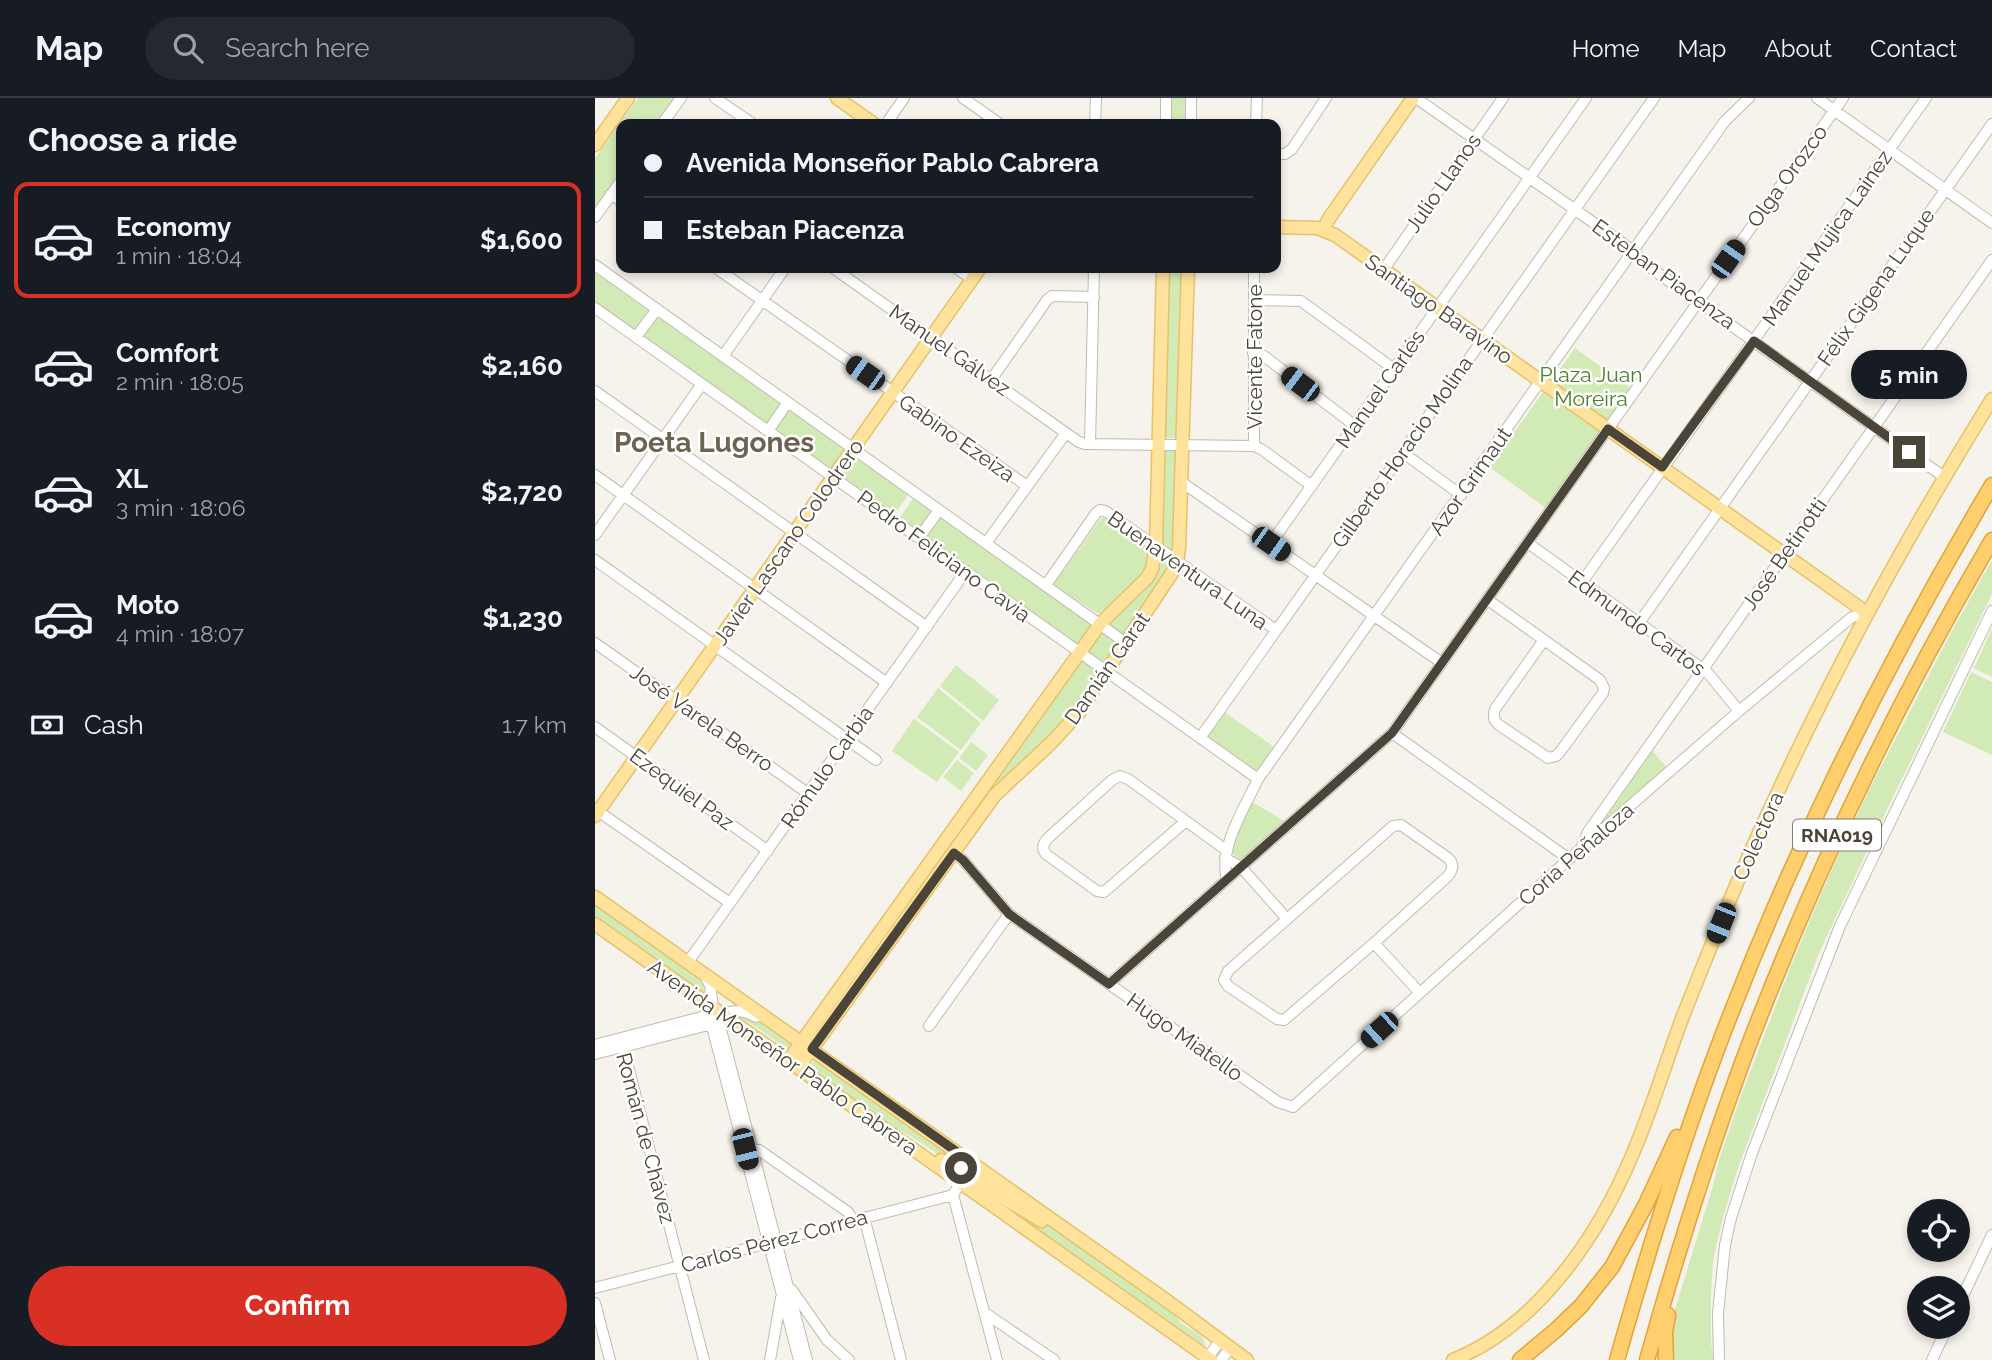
<!DOCTYPE html>
<html lang="en">
<head>
<meta charset="utf-8">
<style>
	body { margin:0; font-family:Raleway,sans-serif; background:#242831; color:#f1f3f6; height:100vh; display:flex; flex-direction:column; font-size:26px; white-space:nowrap }
	* { box-sizing:border-box; margin:0 }
	p { font-size:23px; color:#9ea1a6 }
	.icon { flex:none; width:38px; height:38px; fill:none; stroke:currentColor; stroke-width:2; stroke-linecap:round; stroke-linejoin:round }
	.map { position:relative; flex:1; overflow:hidden }
	.side { display:flex; flex-direction:column; background:#171b24; width:595px }
	.side>* { flex:none }
	.top-card { position:absolute; left:21px; top:21px; width:665px; height:154px; border-radius:14px; box-shadow:0 4px 10px #0003; display:grid; align-content:center; height:154px; padding:0 28px; background:#171b24 }
	.buttons { position:absolute; left:1312px; top:1101px; display:grid; gap:14px }
	.buttons a { display:grid; place-items:center; width:63px; height:63px; border-radius:50%; background:#171b24; box-shadow:0 4px 10px #0003; font-size:35px }
	.end { position:absolute; width:32px; height:32px; margin:-16px; border:9px solid #4b4439; background:#fff; box-shadow:0 0 0 4px #fff }
	.from { border-radius:50% }
	.bubble { position:absolute; height:49px; border-radius:24px; background:#171b24; box-shadow:0 4px 10px #0003; font-size:23px; font-weight:700; line-height:49px; text-align:center }
	.car { position:absolute; width:21px; height:42px; margin:-21px -10px; border-radius:9px; box-shadow:0 0 5px 2px #0007; background:linear-gradient(#222 24%,#8ab4d8 0 40%,#222 0 76%,#8ab4d8 0 86%,#222 0) }
	.top-card b { display:flex; align-items:center; gap:24px; height:66px; font-size:26px }
	.top-card b+b { border-top:2px solid #363941 }
	.top-card i { width:18px; height:18px; background:#f1f3f6 }
	ul { padding:0; list-style:none }
	li { display:flex; align-items:center; gap:21px; height:116px; margin:0 14px 10px; padding:0 14px; border:4px solid transparent; border-radius:14px }
	li div { flex:1 }
	li b { display:block; font-size:26px }
	li em { font-style:normal; font-weight:700 }
	li.selected { border-color:#d93025 }
	li>.icon { width:63px; height:63px; stroke-width:1.5 }
	h2 { padding:0 28px; font-size:32px; line-height:84px }
	.pay { display:flex; align-items:center; gap:18px; height:77px; padding:0 28px; font-size:26px }
	.pay p { margin-inline-start:auto }
	.button { display:flex; gap:14px; margin-top:auto; padding:14px 28px }
	.button a { flex:1; height:80px; border-radius:42px; background:#d93025; color:#fff; font-size:28px; font-weight:700; line-height:80px; text-align:center }
	header { display:flex; align-items:center; gap:42px; box-sizing:border-box; height:98px; padding:0 35px; background:#171b24; border-bottom:2px solid #363941 }
	header strong { font-size:33px }
	nav { display:flex; gap:38px; margin-inline-start:auto; font-size:24px }
	.search { width:490px; height:63px; background:#242831; display:flex; align-items:center; gap:18px; box-sizing:border-box; padding:0 24px; border-radius:38px; color:#9ea1a6; font-size:26px }
	main { display:flex; flex:1; min-height:0 }
	.map>svg:first-child { display:block }
	.green { fill:#d2eab5 }
	.lines { fill:none; stroke-linecap:round; stroke-linejoin:round }
	.minor-casing { stroke:#c2bbae; stroke-width:12 }
	.major-casing { stroke:#e6c16a; stroke-width:15 }
	.highway-casing { stroke:#e0a43c; stroke-width:17 }
	.minor { stroke:#fff; stroke-width:10 }
	.major { stroke:#ffe39c; stroke-width:12 }
	.highway { stroke:#ffcf6e; stroke-width:14 }
	.route { stroke:#4b4439; stroke-width:9 }
	.labels { text-anchor:middle; dominant-baseline:central; stroke-width:5; stroke-linejoin:round; paint-order:stroke }
	.shield { fill:#fff; stroke:#817c74; stroke-width:2 }
	.shield-label { font-size:19px; font-weight:bold; fill:#4b4439 }
	.street-label { font-size:21px; fill:#4b4439; stroke:#fff }
	.park-label { font-size:21px; fill:#4a7f2a; stroke:#fff }
	.district-label { font-size:28px; font-weight:bold; fill:#6e6250; stroke:#fff }
</style>
</head>
<body>
<header>
<strong>Map</strong>
<div class="search"><svg class="icon" aria-label="search" viewBox="0 0 24 24"><circle cx="10" cy="10" r="6"/><path d="M15 15l6 6"/></svg>Search here</div>
<nav><a>Home</a><a>Map</a><a>About</a><a>Contact</a></nav>
</header>
<main>
<section class="side">
<h2>Choose a ride</h2>
<ul>
<li class="selected"><svg class="icon" aria-label="car" viewBox="0 0 24 24"><path d="M5 17H2v-5l4-1 3-4h7l3 4 3 1v5h-3M9 17h6M6 11h13"/><circle cx="7" cy="17" r="2"/><circle cx="17" cy="17" r="2"/></svg><div><b>Economy</b><p>1 min · 18:04</p></div><em>$1,600</em></li>
<li><svg class="icon" aria-label="car" viewBox="0 0 24 24"><path d="M5 17H2v-5l4-1 3-4h7l3 4 3 1v5h-3M9 17h6M6 11h13"/><circle cx="7" cy="17" r="2"/><circle cx="17" cy="17" r="2"/></svg><div><b>Comfort</b><p>2 min · 18:05</p></div><em>$2,160</em></li>
<li><svg class="icon" aria-label="car" viewBox="0 0 24 24"><path d="M5 17H2v-5l4-1 3-4h7l3 4 3 1v5h-3M9 17h6M6 11h13"/><circle cx="7" cy="17" r="2"/><circle cx="17" cy="17" r="2"/></svg><div><b>XL</b><p>3 min · 18:06</p></div><em>$2,720</em></li>
<li><svg class="icon" aria-label="car" viewBox="0 0 24 24"><path d="M5 17H2v-5l4-1 3-4h7l3 4 3 1v5h-3M9 17h6M6 11h13"/><circle cx="7" cy="17" r="2"/><circle cx="17" cy="17" r="2"/></svg><div><b>Moto</b><p>4 min · 18:07</p></div><em>$1,230</em></li>
</ul>
<div class="pay"><svg class="icon" aria-label="cash" viewBox="0 0 24 24"><path d="M3 7h18v10H3z"/><circle cx="12" cy="12" r="2"/></svg>Cash<p>1.7 km</p></div>
<div class="button"><a>Confirm</a></div>
</section>
<div class="map">
<svg width="1397" height="1262" viewBox="0 0 1397 1262">
	<rect width="100%" height="100%" fill="#f6f3ec"/>
	<path class="green" d="M43,0H81L63,26H26V77L0,114V60Z
		M577,0H592L591,26H576Z
		M572,170H587L583,340H568Z
		M0,171L57,212L40,235L0,207Z
		M64,217L189,306L173,329L47,240Z
		M980,250L1036,290L1012,325L955,285Z
		M949,293L1007,334L952,411L894,369Z
		M194,309L252,350L235,374L177,332Z
		M567,352L583,353L580,455H576L568,448L565,443Z
		M260,356L314,395L298,419L244,380Z
		M319,399L498,525L483,547L304,421Z
		M507,419L555,452L551,474L504,516L458,487Z
		M564,457L577,464L528,538L514,528L511,524Z
		M1397,462V496L1283,730L1224,855L1143,1070L1127,1123L1118,1163L1116,1195V1243L1118,1262H1076V1224L1117,1091L1125,1059L1144,1003L1197,865L1237,771L1274,692L1359,529Z
		M1397,531V579L1379,570Z
		M502,534H508L523,544L511,566L508,567L493,557L490,551Z
		M489,562L502,571L505,577L482,612L419,674L217,943L213,941L482,563Z
		M361,567L404,602L388,623L345,588Z
		M1376,574L1397,584V657L1348,634Z
		M343,590L386,625L366,652L322,619Z
		M628,613L679,649L663,672H658L614,641L612,636Z
		M319,621L364,654L342,684L297,653Z
		M376,644L393,657L381,673L364,660Z
		M1055,650L1074,672L993,744Z
		M362,662L379,675L366,693L348,679Z
		M657,704L691,724L651,760L644,761L638,756V747Z
		M0,804L110,886L111,898L0,819Z
		M140,917C164,917 182,934 201,947L195,952L192,951L160,928Z
		M222,962L370,1067H359L314,1037L280,1019L215,972L216,966L219,963Z
		M391,1097L462,1133L578,1214C579,1216 583,1222 585,1224C595,1233 613,1236 610,1252Z"/>
	<g class="lines">
		<defs>
			<path id="minor" d="M120,0L158,26
				M368,0L405,26
				M821,0L1036,151L1053,168L1349,379
				M1222,0L1397,125
				M67,26L86,0
				M291,26L309,0
				M500,26L501,0
				M571,26V0
				M596,26V0
				M661,26L662,0
				M681,56H690L697,51L731,0
				M16,96L26,103
				M0,119L26,83
				M0,167L531,545
				M121,170L432,388
				M238,170L471,335
				M361,170L377,181
				M789,171L908,0
				M659,202L706,203L799,271
				M0,210L663,681
				M41,239L62,211
				M658,255L669,258L759,327
				M128,258L190,170
				M396,282L452,202L457,198L499,199
				M0,293L332,529
				M173,333L193,304
				M495,345L499,170
				M659,348V170
				M807,354L866,397
				M0,377L292,585
				M585,383L847,565
				M0,437L107,286
				M324,440L344,412
				M391,445L471,335L484,344L490,346L659,348L666,351L717,388
				M676,445L991,0
				M933,445L1112,574L1144,613
				M0,462L281,662
				M987,484L1331,0
				M451,487L501,415L505,412L510,413L681,532
				M893,502L1005,582L1009,590L1008,595L965,654L961,658L953,660L904,627C898,622 898,618 900,611L949,542
				M1044,525L1397,26
				M0,545L214,696
				M0,629L173,753
				M797,635L974,761
				M605,640L1059,0
				M0,711L135,805
				M591,723L509,794L502,793L452,757C447,752 447,747 452,741L517,682L525,678L533,681L631,752
				M987,748L993,734L1397,162
				M359,755L368,762L414,816L683,1004L698,1009L974,761L1144,613L1257,519L1272,515
				M630,760L646,769L692,821
				M632,782C623,750 650,709 663,681L1130,23L1154,0
				M779,845L853,778C858,772 859,765 853,760L806,727L798,728L633,873L629,882L633,888L682,921L689,922L779,845L825,895
				M93,864L371,473
				M110,878L115,887L118,909L124,924L212,1262
				M514,886L797,635L1248,0
				M106,902L114,917L204,1262
				M334,928L414,816
				M26,941L109,1262
				M0,947L114,917C135,917 141,907 161,919
				M0,956L121,925
				M154,1050L164,1052L253,1114L258,1122
				M365,1085L358,1097L402,1262
				M269,1119L306,1262
				M0,1190L358,1097
				M197,1192L232,1242L254,1262
				M0,1205L15,1262
				M1363,1208L1397,1137
				M390,1215L459,1262
				M175,1262L186,1200
				M611,1262L625,1243
				M626,1262L635,1250
				M1124,1262L1123,1215L1130,1147L1136,1120L1157,1055L1245,828L1397,513
				M1337,1262L1353,1228"/>
			<path id="major" d="M242,0L279,26
				M0,47L33,0
				M681,129L722,130L740,137L1272,515
				M728,131L735,119L818,0
				M0,718L385,170
				M0,799L575,1205L652,1262
				M0,826L616,1262
				M193,963L505,526L552,480L557,471L561,449L568,170
				M203,970L400,697L455,646L483,616L577,475L582,464L584,450L593,170
				M346,1062L360,1070L379,1066L380,1087L385,1098
				M386,1071V1081L393,1091L447,1123
				M858,1262C943,1228 1004,1137 1038,1055C1057,1011 1071,963 1088,918C1117,845 1146,772 1180,700C1244,562 1317,430 1397,301"/>
			<path id="highway" d="M925,1262L961,1232L986,1208L1017,1169L1051,1106L1082,1039
				M1022,1262C1052,1157 1084,1052 1123,949C1197,753 1290,567 1397,387
				M1052,1262C1080,1162 1111,1063 1147,965C1215,784 1299,609 1397,442
				M1071,1262L1070,1234L1073,1217"/>
		</defs>
		<use href="#minor" class="minor-casing"/>
		<use href="#major" class="major-casing"/>
		<use href="#highway" class="highway-casing"/>
		<use href="#minor" class="minor"/>
		<use href="#major" class="major"/>
		<use href="#highway" class="highway"/>
	</g>
	<g class="lines">
		<path class="route" d="M366,1070L379,1066L217,951L359,755L368,762L414,816L514,886L797,635L1013,331L1067,369L1159,243L1314,354"/>
	</g>
	<g class="labels">
		<rect class="shield" x="1198" y="721.5" width="88" height="31" rx="5"/>
		<g class="shield-label">
			<text x="1242" y="737">RNA019</text>
		</g>
		<g class="street-label">
			<text transform="translate(1192 78) rotate(-54)">Olga Orozco</text>
			<text transform="translate(848 85) rotate(-55)">Julio Llanos</text>
			<text transform="translate(1232 140) rotate(-55)">Manuel Mujica Lainez</text>
			<text transform="translate(1069 176) rotate(36)">Esteban Piacenza</text>
			<text transform="translate(1281 189) rotate(-55)">Félix Gigena Luque</text>
			<text transform="translate(844 211) rotate(35)">Santiago Baravino</text>
			<text transform="translate(355 252) rotate(35)">Manuel Gálvez</text>
			<text transform="translate(659 259) rotate(-90)">Vicente Fatone</text>
			<text transform="translate(785 291) rotate(-55)">Manuel Carlés</text>
			<text transform="translate(362 340) rotate(35)">Gabino Ezeiza</text>
			<text transform="translate(807 354) rotate(-55)">Gilberto Horacio Molina</text>
			<text transform="translate(875 383) rotate(-55)">Azor Grimaut</text>
			<text transform="translate(193 444) rotate(-55)">Javier Lascano Colodrero</text>
			<text transform="translate(1189 456) rotate(-55)">José Betinotti</text>
			<text transform="translate(349 458) rotate(36)">Pedro Feliciano Cavia</text>
			<text transform="translate(593 472) rotate(35)">Buenaventura Luna</text>
			<text transform="translate(1042 525) rotate(36)">Edmundo Cartos</text>
			<text transform="translate(512 570) rotate(-55)">Damián Garat</text>
			<text transform="translate(107 620) rotate(35)">José Varela Berro</text>
			<text transform="translate(232 669) rotate(-55)">Rómulo Carbia</text>
			<text transform="translate(87 691) rotate(36)">Ezequiel Paz</text>
			<text transform="translate(1163 738) rotate(-66)">Colectora</text>
			<text transform="translate(981 756) rotate(-41)">Coria Peñaloza</text>
			<text transform="translate(590 939) rotate(35)">Hugo Miatello</text>
			<text transform="translate(188 959) rotate(35)">Avenida Monseñor Pablo Cabrera</text>
			<text transform="translate(51 1040) rotate(75)">Román de Chávez</text>
			<text transform="translate(179 1143) rotate(-15)">Carlos Pérez Correa</text>
		</g>
		<g class="park-label">
			<text x="996" y="276">Plaza Juan<tspan x="996" dy="24">Moreira</tspan></text>
		</g>
		<g class="district-label">
			<text x="119" y="344">Poeta Lugones</text>
		</g>
	</g>
</svg>
<div class="buttons">
<a><svg class="icon" aria-label="locate" viewBox="0 0 24 24"><circle cx="12" cy="12" r="6"/><path d="M12 2v4M12 18v4M2 12h4M18 12h4"/></svg></a>
<a><svg class="icon" aria-label="layers" viewBox="0 0 24 24"><path d="M12 4l9 5-9 5-9-5zM3 14l9 5 9-5"/></svg></a>
</div>
<i class="end from" style="left:366px;top:1070px"></i>
<i class="end" style="left:1314px;top:354px"></i>
<div class="bubble" style="left:1256px;top:252px;width:116px">5 min</div>
<i class="car" style="left:1133px;top:161px;rotate:35deg"></i>
<i class="car" style="left:270px;top:275px;rotate:305deg"></i>
<i class="car" style="left:705px;top:286px;rotate:307deg"></i>
<i class="car" style="left:676px;top:446px;rotate:125deg"></i>
<i class="car" style="left:1126px;top:825px;rotate:202deg"></i>
<i class="car" style="left:784px;top:932px;rotate:228deg"></i>
<i class="car" style="left:150px;top:1051px;rotate:166deg"></i>
<div class="top-card">
<b><i class="from"></i>Avenida Monseñor Pablo Cabrera</b>
<b><i></i>Esteban Piacenza</b>
</div>
</div>
</main>
</body>
</html>
